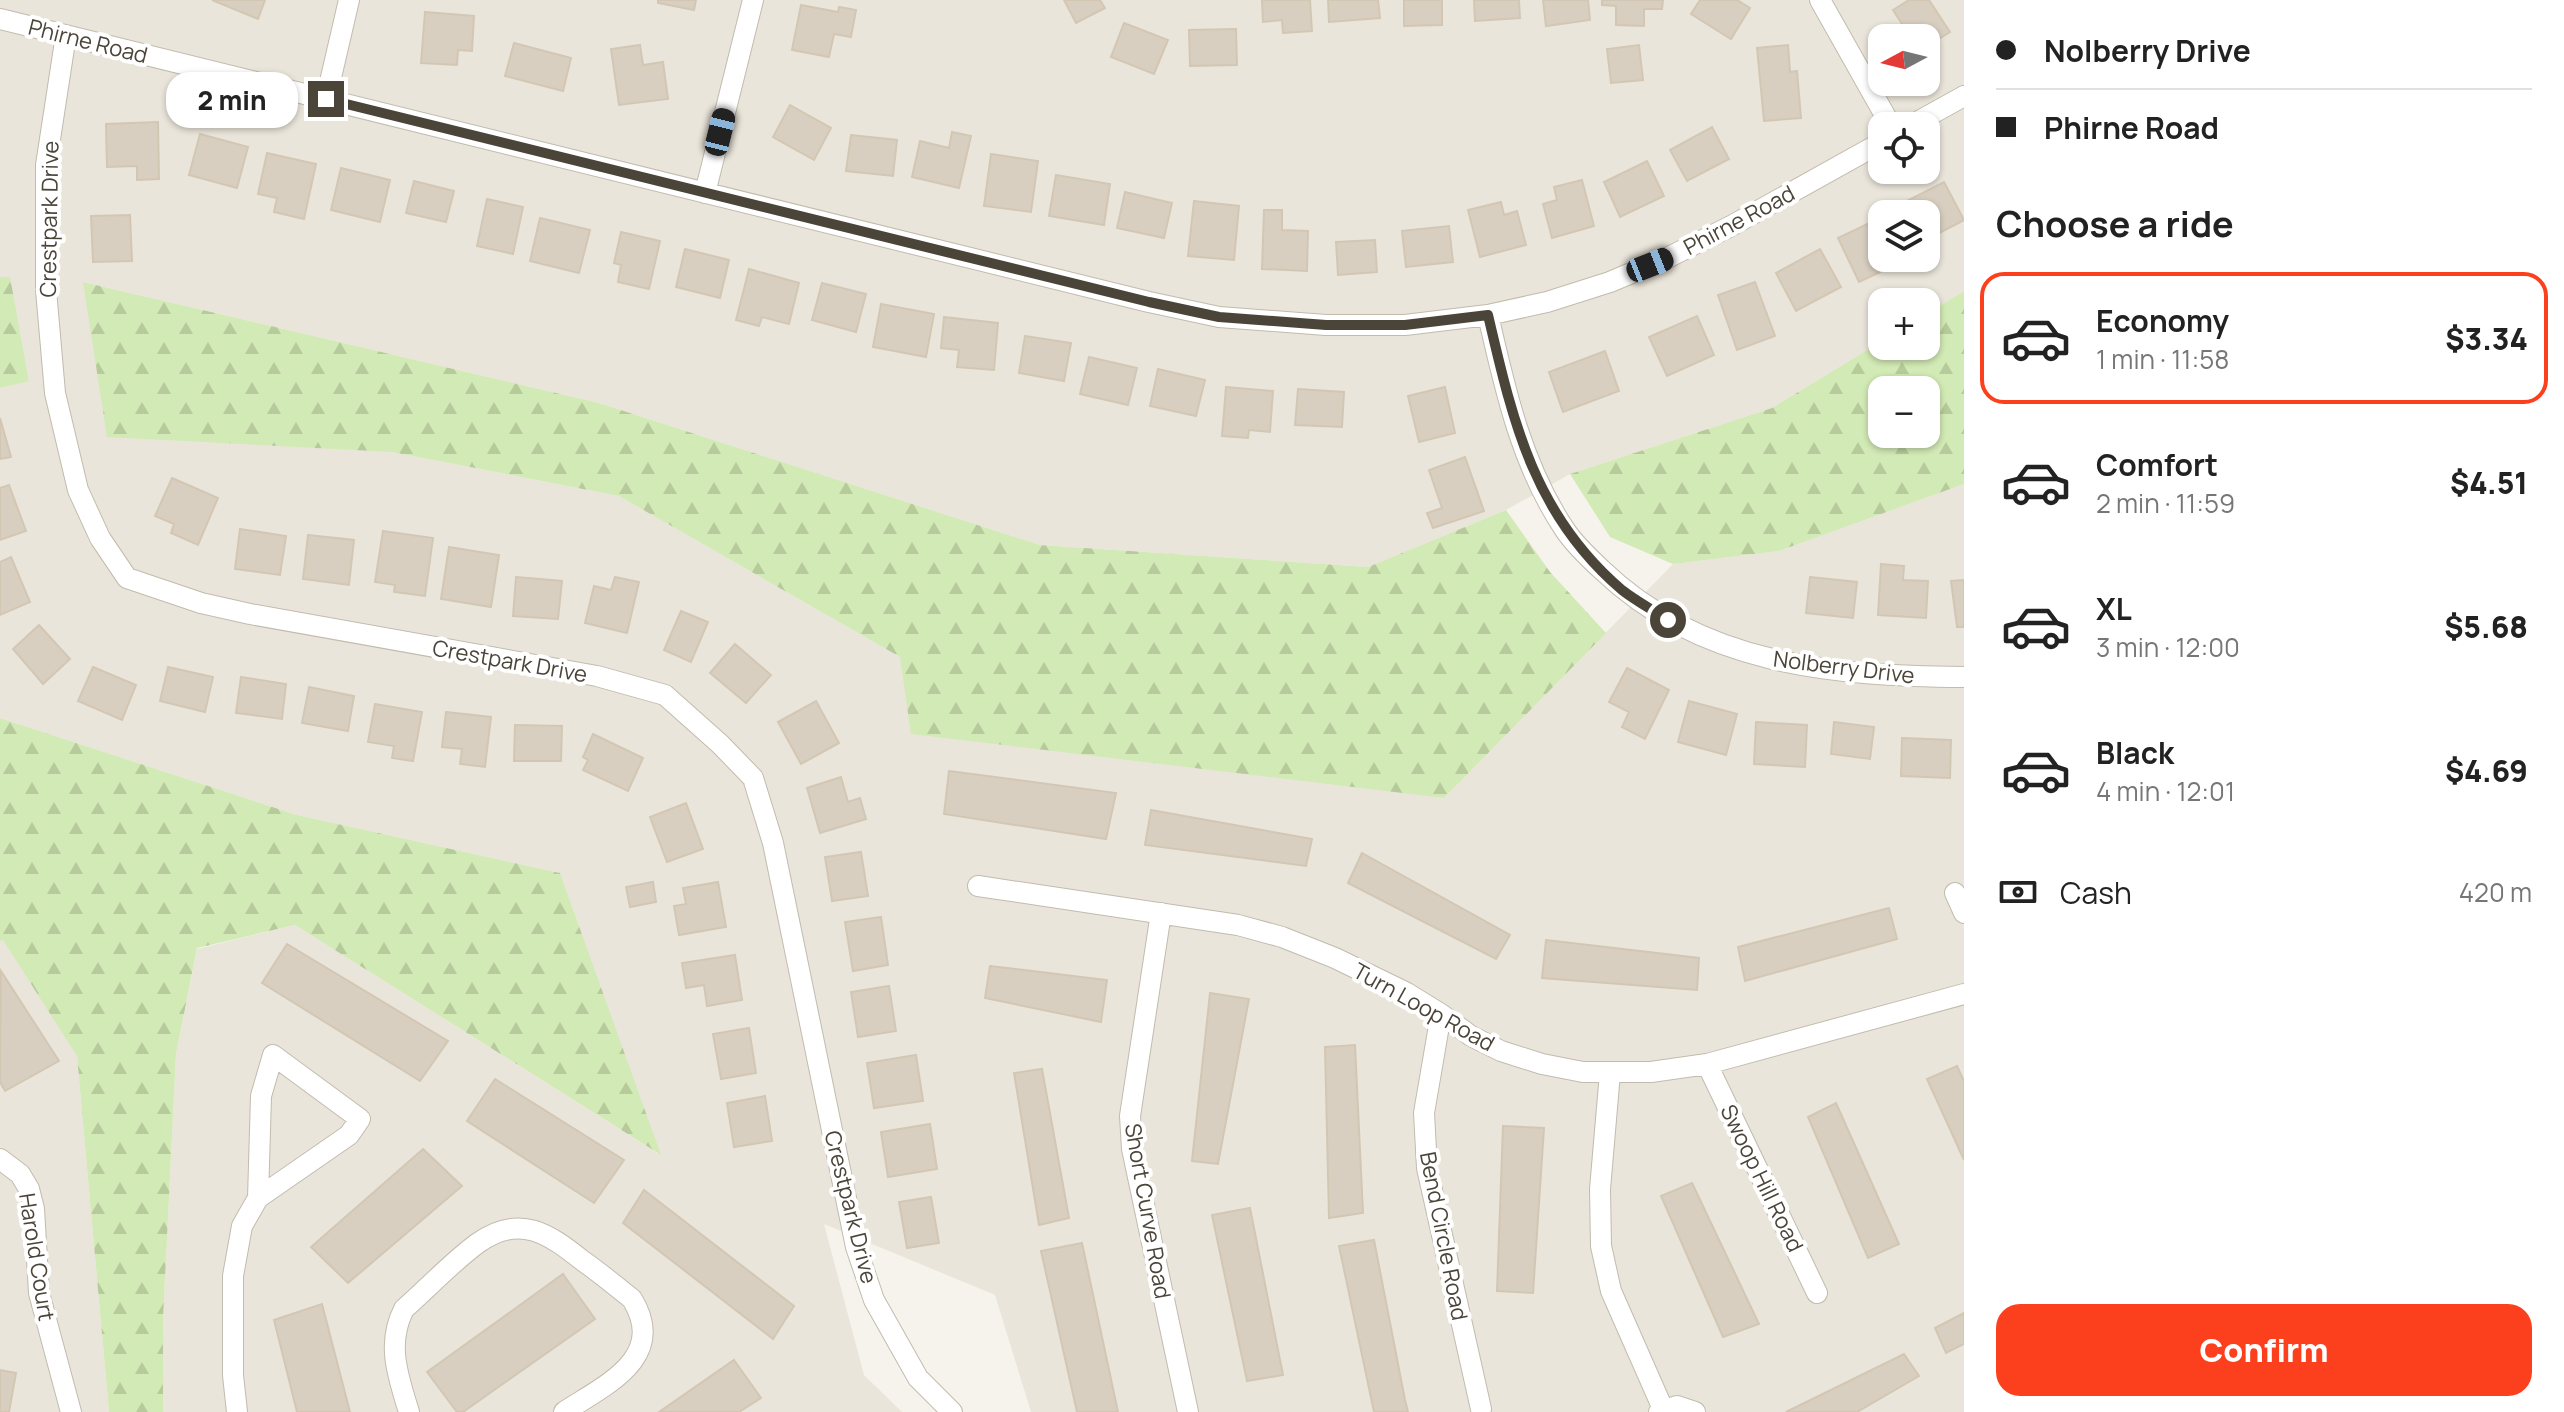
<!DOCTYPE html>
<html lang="en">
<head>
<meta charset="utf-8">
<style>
	body { margin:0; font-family:Manrope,sans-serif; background:#f2f2f2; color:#222; height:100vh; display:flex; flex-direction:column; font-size:30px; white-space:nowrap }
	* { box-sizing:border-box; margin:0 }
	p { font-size:26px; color:#767676 }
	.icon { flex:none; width:44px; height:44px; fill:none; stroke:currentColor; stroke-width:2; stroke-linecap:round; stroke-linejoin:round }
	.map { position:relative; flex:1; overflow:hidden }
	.drawer { display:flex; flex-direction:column; background:#fff; width:600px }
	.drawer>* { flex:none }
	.hud { display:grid; align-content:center; height:176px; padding:0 32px; background:#fff }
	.needle { width:52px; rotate:263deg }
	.buttons { position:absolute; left:1868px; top:24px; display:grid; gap:16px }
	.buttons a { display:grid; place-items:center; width:72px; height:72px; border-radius:16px; background:#fff; box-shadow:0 2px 6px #0004; font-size:40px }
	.end { position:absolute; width:36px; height:36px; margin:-18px; border:10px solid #4b4439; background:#fff; box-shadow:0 0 0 4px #fff }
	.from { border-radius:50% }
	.bubble { position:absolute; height:56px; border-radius:24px; background:#fff; box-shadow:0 2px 6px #0004; font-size:26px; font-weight:800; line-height:56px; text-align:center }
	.car { position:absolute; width:24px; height:48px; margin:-24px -12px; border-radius:10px; box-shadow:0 0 6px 2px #0007; background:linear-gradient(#222 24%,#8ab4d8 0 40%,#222 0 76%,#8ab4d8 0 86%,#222 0) }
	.hud b { display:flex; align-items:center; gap:28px; height:76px; font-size:30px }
	.hud b+b { border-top:2px solid #e0e0e0 }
	.hud i { width:20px; height:20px; background:#222 }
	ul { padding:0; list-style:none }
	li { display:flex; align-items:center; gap:24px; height:132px; margin:0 16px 12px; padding:0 16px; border:4px solid transparent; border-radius:24px }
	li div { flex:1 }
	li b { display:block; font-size:30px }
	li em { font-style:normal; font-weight:800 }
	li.selected { border-color:#fc3f1d }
	li>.icon { width:72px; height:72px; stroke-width:1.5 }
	h2 { padding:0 32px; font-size:36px; line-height:96px }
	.pay { display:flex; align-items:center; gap:20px; height:88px; padding:0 32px; font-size:30px }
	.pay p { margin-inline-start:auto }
	.action { display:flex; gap:16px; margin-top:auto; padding:16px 32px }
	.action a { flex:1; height:92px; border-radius:24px; background:#fc3f1d; color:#fff; font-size:32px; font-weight:800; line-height:92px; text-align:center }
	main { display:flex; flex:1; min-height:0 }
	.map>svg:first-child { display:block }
	.residential { fill:#eae5da; fill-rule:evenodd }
	.forest { fill:url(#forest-firs); fill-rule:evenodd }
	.building { fill:#d8cfc1; stroke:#d3c7b4; stroke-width:2 }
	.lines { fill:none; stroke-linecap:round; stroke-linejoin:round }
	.street-casing { stroke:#c2bbae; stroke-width:22 }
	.street { stroke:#fff; stroke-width:20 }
	.route { stroke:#4b4439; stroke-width:10 }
	.labels { text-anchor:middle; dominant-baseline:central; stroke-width:8; stroke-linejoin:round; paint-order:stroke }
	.street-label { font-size:22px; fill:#4b4439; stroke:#fff }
</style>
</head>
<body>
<main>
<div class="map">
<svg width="1964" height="1412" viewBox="0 0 1964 1412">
	<defs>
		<pattern id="forest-firs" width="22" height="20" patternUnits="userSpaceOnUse" patternTransform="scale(2)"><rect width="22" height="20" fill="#d2eab5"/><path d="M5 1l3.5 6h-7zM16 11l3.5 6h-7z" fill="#b6ca9c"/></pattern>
	</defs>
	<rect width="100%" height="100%" fill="#f6f3ec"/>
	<path class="residential" d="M0,0H1964V291L1926,314V302H1882V341L1772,408L1570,474L1506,510L1368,567L1040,545L599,403L83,282L392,452L619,496L900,657L1416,794L1444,798L1673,564L1779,551L1964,484V1412H1031L995,1295L824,1224L864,1375L902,1412H163V1319L176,1054L197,949L295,925L659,1154L560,873L297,815L0,718V388L29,380L9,277H0ZM1882,38H1926V82H1882ZM1882,126H1926V170H1882ZM1882,214H1926V258H1882Z
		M3,939L77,1055L109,1412H0V941Z"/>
	<path class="forest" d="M0,277H10L29,381L0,388Z
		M83,282L599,403L1040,545L1368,567L1506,510L1550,572L1606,633L1444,798L911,734L900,657L619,496L392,452L107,437Z
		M1964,291V484L1779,551L1673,564L1610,537L1570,474L1772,408L1882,341V346H1926V314ZM1882,390H1926V434H1882Z
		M0,718L297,815L560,873L661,1155L295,925L197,948L176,1054L163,1319V1412H109L77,1056L3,940L0,941Z"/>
	<path class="building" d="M212,0H265L258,19Z
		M658,0H696L694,10L658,3Z
		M1064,0H1100L1105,8L1076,23Z
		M1262,0H1310L1312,31L1283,33L1282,20L1263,22Z
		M1328,0H1378L1380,18L1329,22Z
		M1404,0H1442V25L1404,26Z
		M1474,0H1519L1520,18L1475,21Z
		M1543,0H1588L1590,20L1546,26Z
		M1602,0H1663L1662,9H1644V26L1616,25V6L1602,5Z
		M1700,0H1737L1750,8L1731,39L1691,14Z
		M1909,0H1929L1950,32L1926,47V38H1911L1893,10Z
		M801,5L838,12L839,7L856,10L851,37L834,34L829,57L792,50Z
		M425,12L474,16L472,51L458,50L457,65L421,63Z
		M1124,23L1168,40L1154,74L1111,57Z
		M1236,29L1237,65L1190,66L1189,30Z
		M514,43L571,58L563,91L505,76Z
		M640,45L643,65L663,62L668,99L619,105L611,49Z
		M1639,45L1643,80L1611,83L1607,49Z
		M1788,45L1790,72L1797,71L1801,118L1764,121L1757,48Z
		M790,105L831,128L814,160L773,137Z
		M158,122L159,179L137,180V166L107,167L106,124Z
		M1712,127L1729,159L1687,181L1670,150Z
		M952,132L971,136L959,188L912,177L920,141L949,148Z
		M200,134L248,147L237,188L189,175Z
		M851,135L897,140L893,176L846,171Z
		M267,153L316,164L304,219L274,212L277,198L258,194Z
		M991,154L1038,161L1031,212L984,206Z
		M1647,161L1664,196L1620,217L1604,182Z
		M341,168L390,180L380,222L331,210Z
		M1056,175L1110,184L1104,225L1049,216Z
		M1582,180L1594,226L1552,238L1543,204L1557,200L1554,187Z
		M414,181L454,191L446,222L406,213Z
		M1944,182L1964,220L1926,240V214H1903L1899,205Z
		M1125,192L1172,203L1164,238L1117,228Z
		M487,199L523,207L513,254L477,246Z
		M1194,201L1239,206L1234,260L1188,256Z
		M1501,202L1504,215L1517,211L1526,245L1480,257L1468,210Z
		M1264,210H1282V230L1308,231L1307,271L1262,269Z
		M130,215L132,261L93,262L91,216Z
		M1882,217V258H1903L1904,261L1859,282L1838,238Z
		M540,218L590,230L579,273L530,261Z
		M1449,226L1453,262L1406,267L1402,231Z
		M621,232L660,241L649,289L618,282L621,265L614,263Z
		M1375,240L1377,272L1338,275L1336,242Z
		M685,249L729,260L720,298L676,287Z
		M1820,249L1841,287L1796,311L1776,273Z
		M749,269L799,283L789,324L762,317L759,326L736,320Z
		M1755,282L1775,336L1737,350L1718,295Z
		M822,283L866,294L856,332L812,320Z
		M881,304L934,314L926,357L873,347Z
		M1697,316L1714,355L1667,376L1649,337Z
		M944,317L998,323L994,370L957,367L959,350L941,348Z
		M1025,336L1071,343L1064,381L1019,373Z
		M1605,351L1619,391L1563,412L1549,372Z
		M1089,357L1137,368L1128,405L1080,394Z
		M1158,369L1205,380L1196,416L1150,406Z
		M1226,387L1273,391L1270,432L1249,430L1248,438L1222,436Z
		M1445,387L1455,433L1419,442L1408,396Z
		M1298,389L1344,392L1342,427L1295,425Z
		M0,418L11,457L0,459Z
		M1465,457L1484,511L1433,528L1427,513L1442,508L1429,470Z
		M172,478L218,498L198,545L171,533L174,524L155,516Z
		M9,485L26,531L0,540V488Z
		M240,529L286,536L280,575L235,569Z
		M383,531L433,538L425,596L394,592L395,585L375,582Z
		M308,535L354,540L349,585L303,579Z
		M449,547L499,555L491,607L441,599Z
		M11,557L30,602L0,615V562Z
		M1881,564L1904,566L1903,580L1928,581L1926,618L1878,615Z
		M516,577L562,581L558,619L513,616Z
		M615,577L639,582L627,633L585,623L594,586L611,590Z
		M1810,577L1857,582L1853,618L1806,613Z
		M1964,580V627H1957L1951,581Z
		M681,611L708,622L691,662L664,650Z
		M39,625L70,659L43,684L13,649Z
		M735,644L771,675L746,703L710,673Z
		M93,667L136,685L122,720L78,701Z
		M168,667L213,677L205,712L160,701Z
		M1627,668L1669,690L1645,739L1622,727L1629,712L1609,702Z
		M241,677L286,684L282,719L236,713Z
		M309,687L354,696L348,731L302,723Z
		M816,701L839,743L801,764L778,722Z
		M1689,701L1737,714L1726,755L1678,742Z
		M375,704L422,712L413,761L392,758L394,746L368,742Z
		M446,712L491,717L485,767L460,764L462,749L442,747Z
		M1756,722L1807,725L1805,767L1754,764Z
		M1834,722L1874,727L1870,759L1831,754Z
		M515,725L562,726L561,761H514Z
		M593,734L643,758L628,791L583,770L588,760L583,757Z
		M1902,738L1951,740L1950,778L1901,776Z
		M949,771L1116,793L1106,839L944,814Z
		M841,777L848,802L860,798L866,819L820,833L807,788Z
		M686,803L703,849L667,862L650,817Z
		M1151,810L1312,839L1306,866L1145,845Z
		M861,852L868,896L832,901L825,857Z
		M1362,853L1510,935L1496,959L1348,883Z
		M653,882L656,902L630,907L626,887Z
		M718,882L726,927L679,935L674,906L686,904L683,888Z
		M1889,908L1897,939L1745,981L1738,947Z
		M881,917L888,965L853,971L845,922Z
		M1546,940L1699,958L1697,990L1542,978Z
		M287,944L448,1041L420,1081L262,983Z
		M735,955L742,1000L707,1006L704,985L686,988L682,963Z
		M990,966L1107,980L1101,1022L985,998Z
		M1,971L59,1061L5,1091L0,1082Z
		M889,986L896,1031L858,1037L851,992Z
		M1210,993L1249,999L1218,1164L1192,1161Z
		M749,1028L756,1073L721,1079L713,1034Z
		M1355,1045L1363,1213L1329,1218L1325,1047Z
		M916,1055L923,1101L874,1108L867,1063Z
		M1957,1066L1964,1081V1160L1927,1079Z
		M1042,1069L1069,1218L1039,1225L1014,1073Z
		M495,1079L624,1160L594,1203L467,1121Z
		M765,1096L772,1141L734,1147L727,1103Z
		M1836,1103L1899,1244L1868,1258L1808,1117Z
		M930,1124L937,1169L888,1177L881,1132Z
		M1503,1126L1544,1128L1533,1293L1497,1291Z
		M423,1149L462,1186L348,1283L311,1247Z
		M1692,1183L1759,1324L1723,1337L1661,1196Z
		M644,1190L794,1306L773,1339L623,1223Z
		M931,1197L939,1243L907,1248L899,1202Z
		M1250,1208L1283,1375L1247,1381L1212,1215Z
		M1374,1240L1405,1400L1408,1412H1374L1339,1246Z
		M1082,1243L1118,1412H1077L1041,1251Z
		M563,1274L595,1319L463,1412H457L427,1372Z
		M322,1304L350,1412H297L274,1320Z
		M1964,1313V1344L1946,1353L1935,1328Z
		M1904,1354L1919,1376L1857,1412H1786Z
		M734,1360L761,1398L739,1412H659Z
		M0,1370L16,1373L9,1412H0Z"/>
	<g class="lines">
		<defs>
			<path id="street" d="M1820,0L1891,126
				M0,19L1149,302L1219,317L1326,325H1405L1488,315L1547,302L1610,282L1669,257L1731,226L1882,142
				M66,35L46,165V290L55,393L78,490L100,538L127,578L201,603L250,614L597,676L665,695L720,744L753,778L773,843L856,1247L874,1300L918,1378L952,1412
				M326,99L349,0
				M1910,126L1964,96
				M705,193L753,0
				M1488,315C1505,390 1522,466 1565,530C1575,545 1589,558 1602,570C1701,665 1834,676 1964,677
				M978,886L1238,925L1282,937L1335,958L1407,993L1441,1014L1471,1036L1501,1051L1542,1064L1583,1072H1651L1707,1064L1964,994
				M1955,893L1964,913
				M1161,913L1130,1116L1132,1149L1188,1412
				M1441,1014L1424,1113L1427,1168L1481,1409
				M1707,1064L1817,1293
				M1610,1073L1600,1189L1601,1246L1611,1291L1663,1409
				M0,1159L20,1174L29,1189L34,1209L39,1293L71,1412
				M237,1412L233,1375V1276L242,1226L258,1198L261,1096L273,1055L360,1119L349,1135L258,1198
				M409,1412C398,1376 386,1344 404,1309C429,1287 452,1262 478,1243C520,1213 549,1234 583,1261C600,1273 616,1286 632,1299C668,1358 605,1385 564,1412
				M1659,1412L1677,1406L1695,1412"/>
		</defs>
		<use href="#street" class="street-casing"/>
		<use href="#street" class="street"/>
	</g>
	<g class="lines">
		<path class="route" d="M326,99L1149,302L1219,317L1326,325H1405L1488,315C1513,422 1534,515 1622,590C1636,601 1653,610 1668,620"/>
	</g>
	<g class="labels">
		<g class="street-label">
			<text transform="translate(88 41) rotate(14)">Phirne Road</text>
			<text transform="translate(49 219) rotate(-89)">Crestpark Drive</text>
			<text transform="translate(1739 220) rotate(-28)">Phirne Road</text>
			<text transform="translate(510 661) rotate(10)">Crestpark Drive</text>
			<text transform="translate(1844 667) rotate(7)">Nolberry Drive</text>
			<text transform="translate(1424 1007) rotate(29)">Turn Loop Road</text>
			<text transform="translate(1762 1178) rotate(64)">Swoop Hill Road</text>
			<text transform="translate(851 1207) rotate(76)">Crestpark Drive</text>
			<text transform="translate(1148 1211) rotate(80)">Short Curve Road</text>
			<text transform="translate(1444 1236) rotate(79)">Bend Circle Road</text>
			<text transform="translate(37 1257) rotate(81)">Harold Court</text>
		</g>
	</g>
</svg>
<div class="buttons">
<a><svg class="needle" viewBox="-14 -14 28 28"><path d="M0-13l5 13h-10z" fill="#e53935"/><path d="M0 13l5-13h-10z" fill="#767676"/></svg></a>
<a><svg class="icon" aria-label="locate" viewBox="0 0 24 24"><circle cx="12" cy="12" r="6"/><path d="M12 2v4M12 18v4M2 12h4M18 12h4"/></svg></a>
<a><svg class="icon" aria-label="layers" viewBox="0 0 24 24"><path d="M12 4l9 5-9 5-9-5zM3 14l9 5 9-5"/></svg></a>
<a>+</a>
<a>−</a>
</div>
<i class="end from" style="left:1668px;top:620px"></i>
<i class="end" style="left:326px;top:99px"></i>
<div class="bubble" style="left:166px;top:72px;width:132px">2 min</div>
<i class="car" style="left:720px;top:132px;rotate:14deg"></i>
<i class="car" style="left:1650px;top:265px;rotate:68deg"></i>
</div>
<section class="drawer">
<div class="hud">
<b><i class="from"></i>Nolberry Drive</b>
<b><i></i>Phirne Road</b>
</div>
<h2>Choose a ride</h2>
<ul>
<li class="selected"><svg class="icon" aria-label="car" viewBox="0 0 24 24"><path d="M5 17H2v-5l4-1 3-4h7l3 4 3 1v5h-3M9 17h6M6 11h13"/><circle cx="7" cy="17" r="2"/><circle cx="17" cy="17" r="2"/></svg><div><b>Economy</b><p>1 min · 11:58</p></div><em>$3.34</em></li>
<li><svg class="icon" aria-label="car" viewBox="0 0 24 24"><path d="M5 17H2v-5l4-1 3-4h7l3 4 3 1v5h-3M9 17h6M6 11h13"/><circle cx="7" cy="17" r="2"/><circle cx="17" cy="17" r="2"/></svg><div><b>Comfort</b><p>2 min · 11:59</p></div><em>$4.51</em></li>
<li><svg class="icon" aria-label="car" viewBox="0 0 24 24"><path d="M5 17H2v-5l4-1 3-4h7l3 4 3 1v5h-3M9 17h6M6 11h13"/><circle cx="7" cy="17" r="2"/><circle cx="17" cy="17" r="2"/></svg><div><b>XL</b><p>3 min · 12:00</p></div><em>$5.68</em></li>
<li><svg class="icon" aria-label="car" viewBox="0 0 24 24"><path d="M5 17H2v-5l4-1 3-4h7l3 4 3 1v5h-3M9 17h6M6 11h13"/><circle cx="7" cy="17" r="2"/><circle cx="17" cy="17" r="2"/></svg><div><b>Black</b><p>4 min · 12:01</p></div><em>$4.69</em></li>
</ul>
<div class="pay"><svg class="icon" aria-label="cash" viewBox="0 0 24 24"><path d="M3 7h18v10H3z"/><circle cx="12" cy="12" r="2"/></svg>Cash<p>420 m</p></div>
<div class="action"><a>Confirm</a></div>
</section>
</main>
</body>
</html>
